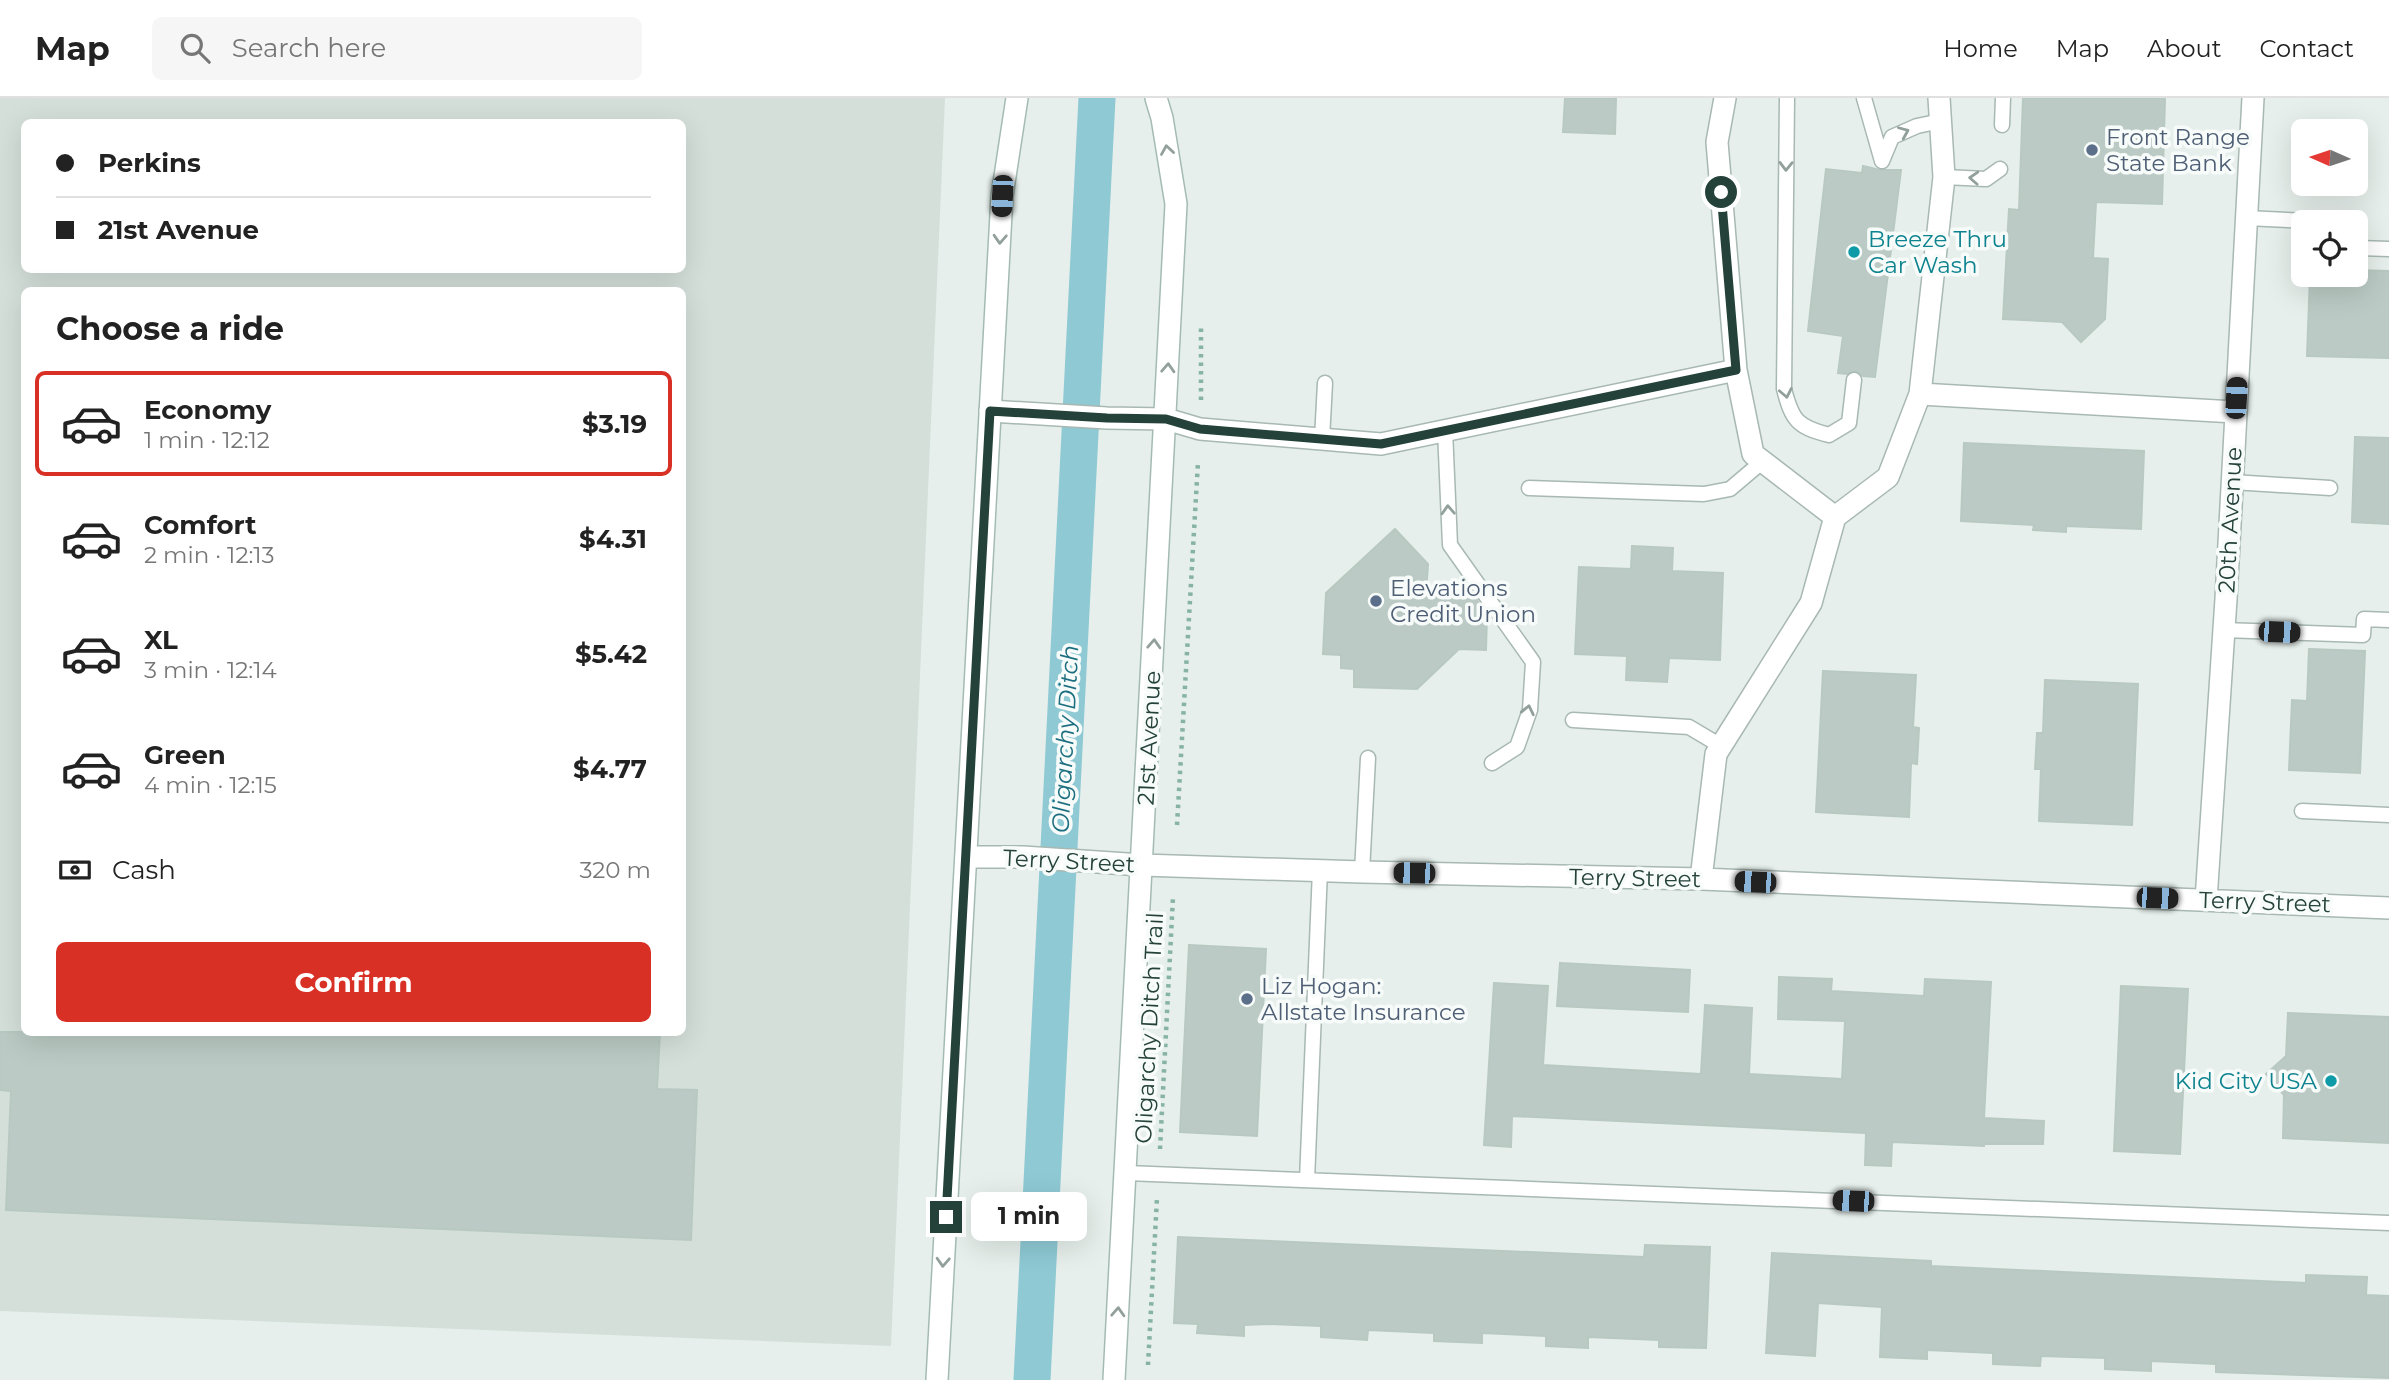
<!DOCTYPE html>
<html lang="en">
<head>
<meta charset="utf-8">
<style>
	body { margin:0; font-family:Montserrat,sans-serif; background:#f6f6f6; color:#222; height:100vh; display:flex; flex-direction:column; font-size:26px; white-space:nowrap }
	* { box-sizing:border-box; margin:0 }
	p { font-size:23px; color:#767676 }
	.icon { flex:none; width:38px; height:38px; fill:none; stroke:currentColor; stroke-width:2; stroke-linecap:round; stroke-linejoin:round }
	.map { position:relative; flex:1; overflow:hidden }
	.side { position:absolute; left:21px; top:189px; width:665px; height:749px; display:flex; flex-direction:column; background:#fff; border-radius:10px; box-shadow:0 7px 28px #0002 }
	.side>* { flex:none }
	.top-card { position:absolute; left:21px; top:21px; width:665px; height:154px; border-radius:10px; box-shadow:0 7px 28px #0002; display:grid; align-content:center; height:154px; padding:0 35px; background:#fff }
	.needle { width:46px; rotate:273deg }
	.fabs { position:absolute; left:2291px; top:21px; display:grid; gap:14px }
	.fabs a { display:grid; place-items:center; width:77px; height:77px; border-radius:10px; background:#fff; box-shadow:0 7px 28px #0002; font-size:35px }
	.end { position:absolute; width:32px; height:32px; margin:-16px; border:9px solid #24423a; background:#fff; box-shadow:0 0 0 4px #fff }
	.from { border-radius:50% }
	.bubble { position:absolute; height:49px; border-radius:10px; background:#fff; box-shadow:0 7px 28px #0002; font-size:23px; font-weight:700; line-height:49px; text-align:center }
	.car { position:absolute; width:21px; height:42px; margin:-21px -10px; border-radius:9px; box-shadow:0 0 5px 2px #0007; background:linear-gradient(#222 24%,#8ab4d8 0 40%,#222 0 76%,#8ab4d8 0 86%,#222 0) }
	.top-card b { display:flex; align-items:center; gap:24px; height:66px; font-size:26px }
	.top-card b+b { border-top:2px solid #e0e0e0 }
	.top-card i { width:18px; height:18px; background:#222 }
	ul { padding:0; list-style:none }
	li { display:flex; align-items:center; gap:21px; height:105px; margin:0 14px 10px; padding:0 21px; border:4px solid transparent; border-radius:10px }
	li div { flex:1 }
	li b { display:block; font-size:26px }
	li em { font-style:normal; font-weight:700 }
	li.current { border-color:#d93025 }
	li>.icon { width:63px; height:63px; stroke-width:1.5 }
	h2 { padding:0 35px; font-size:32px; line-height:84px }
	.pay { display:flex; align-items:center; gap:18px; height:77px; padding:0 35px; font-size:26px }
	.pay p { margin-inline-start:auto }
	.cta { display:flex; gap:14px; margin-top:auto; padding:14px 35px }
	.cta a { flex:1; height:80px; border-radius:10px; background:#d93025; color:#fff; font-size:28px; font-weight:700; line-height:80px; text-align:center }
	header { display:flex; align-items:center; gap:42px; box-sizing:border-box; height:98px; padding:0 35px; background:#fff; border-bottom:2px solid #e0e0e0 }
	header strong { font-size:33px }
	nav { display:flex; gap:38px; margin-inline-start:auto; font-size:24px }
	.search { width:490px; height:63px; background:#f6f6f6; display:flex; align-items:center; gap:18px; box-sizing:border-box; padding:0 24px; border-radius:10px; color:#767676; font-size:26px }
	.map>svg:first-child { display:block }
	.built { fill:#d4dfda; fill-rule:evenodd }
	.lines { fill:none; stroke-linecap:round; stroke-linejoin:round }
	.canal { stroke:#8ec9d4; stroke-width:37 }
	.building { fill:#bbcac4; stroke:#b8c9c2; stroke-width:2 }
	.lane-casing { stroke:#a8b8b2; stroke-width:17 }
	.street-casing { stroke:#a8b8b2; stroke-width:24 }
	.secondary-casing { stroke:#a4bbb3; stroke-width:24 }
	.path { stroke:#86b3a5; stroke-width:4.5; stroke-dasharray:3.5 5; stroke-linecap:butt }
	.lane { stroke:#fff; stroke-width:14 }
	.street { stroke:#fff; stroke-width:21 }
	.secondary { stroke:#fff; stroke-width:21 }
	.oneway { stroke:#92a09c }
	.route { stroke:#24423a; stroke-width:9 }
	.service-dot { fill:#5c6f8a; stroke:#f7fbf9; stroke-width:2.5 }
	.culture-dot { fill:#0f9aa8; stroke:#f7fbf9; stroke-width:2.5 }
	.labels { text-anchor:middle; dominant-baseline:central; stroke-width:7; stroke-linejoin:round; paint-order:stroke }
	.service-label { font-size:23px; fill:#4e5e75; stroke:#f7fbf9; text-anchor:start }
	.culture-label { font-size:23px; fill:#0d838f; stroke:#f7fbf9; text-anchor:start }
	.street-label { font-size:23px; fill:#24423a; stroke:#f7fbf9 }
	.water-label { font-size:24px; font-style:italic; fill:#1c6f80; stroke:#f7fbf9 }
</style>
</head>
<body>
<header>
<strong>Map</strong>
<div class="search"><svg class="icon" aria-label="search" viewBox="0 0 24 24"><circle cx="10" cy="10" r="6"/><path d="M15 15l6 6"/></svg>Search here</div>
<nav><a>Home</a><a>Map</a><a>About</a><a>Contact</a></nav>
</header>
<div class="map">
<svg width="2389" height="1282" viewBox="0 0 2389 1282">
	<rect width="100%" height="100%" fill="#e6efeb"/>
	<path class="built" d="M0,0H945L891,1248L0,1213ZM24,24H682V172H24ZM24,192H682V934H24Z"/>
	<g class="lines">
		<path class="canal" d="M1032,1282L1097,0"/>
	</g>
	<path class="building" d="M1565,0H1616L1615,36L1563,34Z
		M2023,0H2165L2162,106L2096,104L2093,160L2108,161L2105,221L2081,244L2062,224L2003,221L2009,111L2019,112Z
		M1863,68L1880,72H1901L1875,279L1863,278L1856,273L1847,276L1838,275L1843,238L1808,233L1826,71L1862,75Z
		M2356,172L2389,173V260L2307,258L2310,177H2356Z
		M2355,339L2389,340V426L2352,424Z
		M1964,345L2144,353L2141,431L2066,428V434L2033,432L2034,427L1961,423Z
		M1395,431L1428,466L1426,496L1474,498L1487,516L1486,552L1459,551L1417,591L1354,589V571L1341,570V557L1323,556L1326,495Z
		M1632,448L1673,450L1672,473L1723,475L1720,562L1669,560L1667,584L1626,582L1627,558L1575,556L1579,469L1631,471Z
		M2309,551L2365,553L2360,675L2289,672L2292,602L2307,603Z
		M1823,573L1916,577L1913,629L1919,630L1917,666L1911,665L1909,719L1816,714Z
		M2045,582L2138,586L2132,727L2039,723L2041,671H2035L2037,635H2043Z
		M1189,847L1266,851L1257,1038L1180,1034Z
		M1560,865L1690,872L1688,914L1557,908Z
		M1779,879L1832,881L1831,893L1924,898L1925,881L1991,884L1984,1020L2044,1023L2043,1046H1984V1048L1892,1044L1891,1068L1865,1067L1866,1035L1512,1018L1511,1049L1484,1047L1494,885L1548,888L1543,967L1701,976L1705,907L1752,910L1749,976L1842,981L1845,923L1778,921Z
		M2121,888L2188,891L2180,1056L2114,1053Z
		M2288,915L2389,919V1045L2283,1040L2284,997L2266,976L2286,958Z
		M0,934H660L657,991L697,992L691,1142L6,1112L11,993L0,992Z
		M1178,1139L1644,1159L1645,1147L1710,1149L1706,1250L1659,1249V1242L1588,1239V1250L1546,1248V1238L1482,1235V1245L1434,1243V1235L1368,1232L1367,1242L1321,1239V1228L1267,1226L1244,1227V1238L1197,1235L1198,1226L1174,1225Z
		M1772,1155L1931,1163V1168L2306,1185V1177L2367,1179L2366,1197L2389,1198V1280L2216,1274V1266L2151,1263V1273L2105,1271V1260L2041,1258L2040,1268L1993,1266V1255L1927,1252V1261L1880,1259L1882,1209L1818,1205L1815,1258L1766,1255Z"/>
	<g class="lines">
		<defs>
			<path id="lane" d="M1787,0L1784,291C1792,322 1797,329 1829,337L1849,325L1854,282
				M1864,0L1882,63
				M2002,27L2003,0
				M1882,63L1892,39L1917,28L1941,23
				M1944,79L1986,81L2000,71
				M2246,120L2328,124
				M2356,147L2358,150L2389,151
				M1445,332L1450,447L1533,564L1530,612L1517,649L1492,665
				M1322,341L1325,285
				M2232,384L2330,390
				M1529,390L1704,396L1730,391L1763,363
				M2223,532L2363,537L2364,521L2389,522
				M1573,622L1689,629L1721,648
				M2302,713L2389,717
				M1362,774L1368,660
				M1126,1075L2389,1125
				M1307,1082L1320,772"/>
			<path id="street" d="M1725,0L1717,44L1736,272L1753,356L1835,419
				M1920,296L2235,314
				M990,313L1107,320L1166,321L1200,331L1381,346L1736,272
				M966,759H1023L1142,767L1362,774L1701,781L2389,810
				M1701,781L1716,656L1811,505L1835,419L1888,379L1920,296L1944,79L1939,0
				M2206,802L2226,501L2253,0"/>
			<path id="secondary" d="M937,1282L1002,98L1017,0
				M1114,1282L1176,106L1162,20L1156,0"/>
		</defs>
		<use href="#lane" class="lane-casing"/>
		<use href="#street" class="street-casing"/>
		<use href="#secondary" class="secondary-casing"/>
		<path class="path" d="M1201,302V226
			M1177,727L1198,364
			M1160,1051L1173,799
			M1148,1267L1157,1100"/>
		<use href="#lane" class="lane"/>
		<use href="#street" class="street"/>
		<use href="#secondary" class="secondary"/>
	</g>
	<defs><path id="oneway-chevron" d="M-2-3.5L2.5 0L-2 3.5" fill="none" stroke-width="1.6" stroke-linecap="round" stroke-linejoin="round" transform="scale(1.75)"/></defs>
	<g class="oneway">
		<use href="#oneway-chevron" transform="translate(1904 34) rotate(-23)"/>
		<use href="#oneway-chevron" transform="translate(1167 52) rotate(-99)"/>
		<use href="#oneway-chevron" transform="translate(1786 68) rotate(91)"/>
		<use href="#oneway-chevron" transform="translate(1974 80) rotate(-177)"/>
		<use href="#oneway-chevron" transform="translate(1000 141) rotate(93)"/>
		<use href="#oneway-chevron" transform="translate(1168 270) rotate(-87)"/>
		<use href="#oneway-chevron" transform="translate(1786 295) rotate(79)"/>
		<use href="#oneway-chevron" transform="translate(1448 412) rotate(-93)"/>
		<use href="#oneway-chevron" transform="translate(1154 546) rotate(-87)"/>
		<use href="#oneway-chevron" transform="translate(1528 612) rotate(-78)"/>
		<use href="#oneway-chevron" transform="translate(943 1164) rotate(93)"/>
		<use href="#oneway-chevron" transform="translate(1118 1214) rotate(-87)"/>
	</g>
	<g class="lines">
		<path class="route" d="M946,1119L990,313L1107,320L1166,321L1200,331L1381,346L1736,272L1721,94"/>
	</g>
	<g class="service-dot">
		<circle cx="2092" cy="52" r="7"/>
		<circle cx="1376" cy="503" r="7"/>
		<circle cx="1247" cy="901" r="7"/>
	</g>
	<g class="culture-dot">
		<circle cx="1854" cy="154" r="7"/>
		<circle cx="2331" cy="983" r="7"/>
	</g>
	<g class="labels">
		<g class="service-label">
			<text x="2106" y="39">Front Range<tspan x="2106" dy="26">State Bank</tspan></text>
			<text x="1390" y="490">Elevations<tspan x="1390" dy="26">Credit Union</tspan></text>
			<text x="1261" y="888">Liz Hogan:<tspan x="1261" dy="26">Allstate Insurance</tspan></text>
		</g>
		<g class="culture-label">
			<text x="1868" y="141">Breeze Thru<tspan x="1868" dy="26">Car Wash</tspan></text>
			<text x="2317" y="983" text-anchor="end">Kid City USA</text>
		</g>
		<g class="street-label">
			<text transform="translate(2230 422) rotate(-87)">20th Avenue</text>
			<text transform="translate(1149 640) rotate(-87)">21st Avenue</text>
			<text transform="translate(1069 763) rotate(3)">Terry Street</text>
			<text transform="translate(1635 780) rotate(1)">Terry Street</text>
			<text transform="translate(2265 804) rotate(2)">Terry Street</text>
			<text transform="translate(1149 930) rotate(-87)">Oligarchy Ditch Trail</text>
		</g>
		<g class="water-label">
			<text transform="translate(1065 641) rotate(-87)">Oligarchy Ditch</text>
		</g>
	</g>
</svg>
<div class="fabs">
<a><svg class="needle" viewBox="-14 -14 28 28"><path d="M0-13l5 13h-10z" fill="#e53935"/><path d="M0 13l5-13h-10z" fill="#767676"/></svg></a>
<a><svg class="icon" aria-label="locate" viewBox="0 0 24 24"><circle cx="12" cy="12" r="6"/><path d="M12 2v4M12 18v4M2 12h4M18 12h4"/></svg></a>
</div>
<i class="end from" style="left:1721px;top:94px"></i>
<i class="end" style="left:946px;top:1119px"></i>
<div class="bubble" style="left:971px;top:1094px;width:116px">1 min</div>
<i class="car" style="left:1002px;top:98px;rotate:183deg"></i>
<i class="car" style="left:2236px;top:300px;rotate:3deg"></i>
<i class="car" style="left:2279px;top:534px;rotate:92deg"></i>
<i class="car" style="left:1414px;top:775px;rotate:271deg"></i>
<i class="car" style="left:1755px;top:784px;rotate:272deg"></i>
<i class="car" style="left:2157px;top:800px;rotate:92deg"></i>
<i class="car" style="left:1853px;top:1103px;rotate:272deg"></i>
<div class="top-card">
<b><i class="from"></i>Perkins</b>
<b><i></i>21st Avenue</b>
</div>
<section class="side">
<h2>Choose a ride</h2>
<ul>
<li class="current"><svg class="icon" aria-label="car" viewBox="0 0 24 24"><path d="M5 17H2v-5l4-1 3-4h7l3 4 3 1v5h-3M9 17h6M6 11h13"/><circle cx="7" cy="17" r="2"/><circle cx="17" cy="17" r="2"/></svg><div><b>Economy</b><p>1 min · 12:12</p></div><em>$3.19</em></li>
<li><svg class="icon" aria-label="car" viewBox="0 0 24 24"><path d="M5 17H2v-5l4-1 3-4h7l3 4 3 1v5h-3M9 17h6M6 11h13"/><circle cx="7" cy="17" r="2"/><circle cx="17" cy="17" r="2"/></svg><div><b>Comfort</b><p>2 min · 12:13</p></div><em>$4.31</em></li>
<li><svg class="icon" aria-label="car" viewBox="0 0 24 24"><path d="M5 17H2v-5l4-1 3-4h7l3 4 3 1v5h-3M9 17h6M6 11h13"/><circle cx="7" cy="17" r="2"/><circle cx="17" cy="17" r="2"/></svg><div><b>XL</b><p>3 min · 12:14</p></div><em>$5.42</em></li>
<li><svg class="icon" aria-label="car" viewBox="0 0 24 24"><path d="M5 17H2v-5l4-1 3-4h7l3 4 3 1v5h-3M9 17h6M6 11h13"/><circle cx="7" cy="17" r="2"/><circle cx="17" cy="17" r="2"/></svg><div><b>Green</b><p>4 min · 12:15</p></div><em>$4.77</em></li>
</ul>
<div class="pay"><svg class="icon" aria-label="cash" viewBox="0 0 24 24"><path d="M3 7h18v10H3z"/><circle cx="12" cy="12" r="2"/></svg>Cash<p>320 m</p></div>
<div class="cta"><a>Confirm</a></div>
</section>
</div>
</body>
</html>
